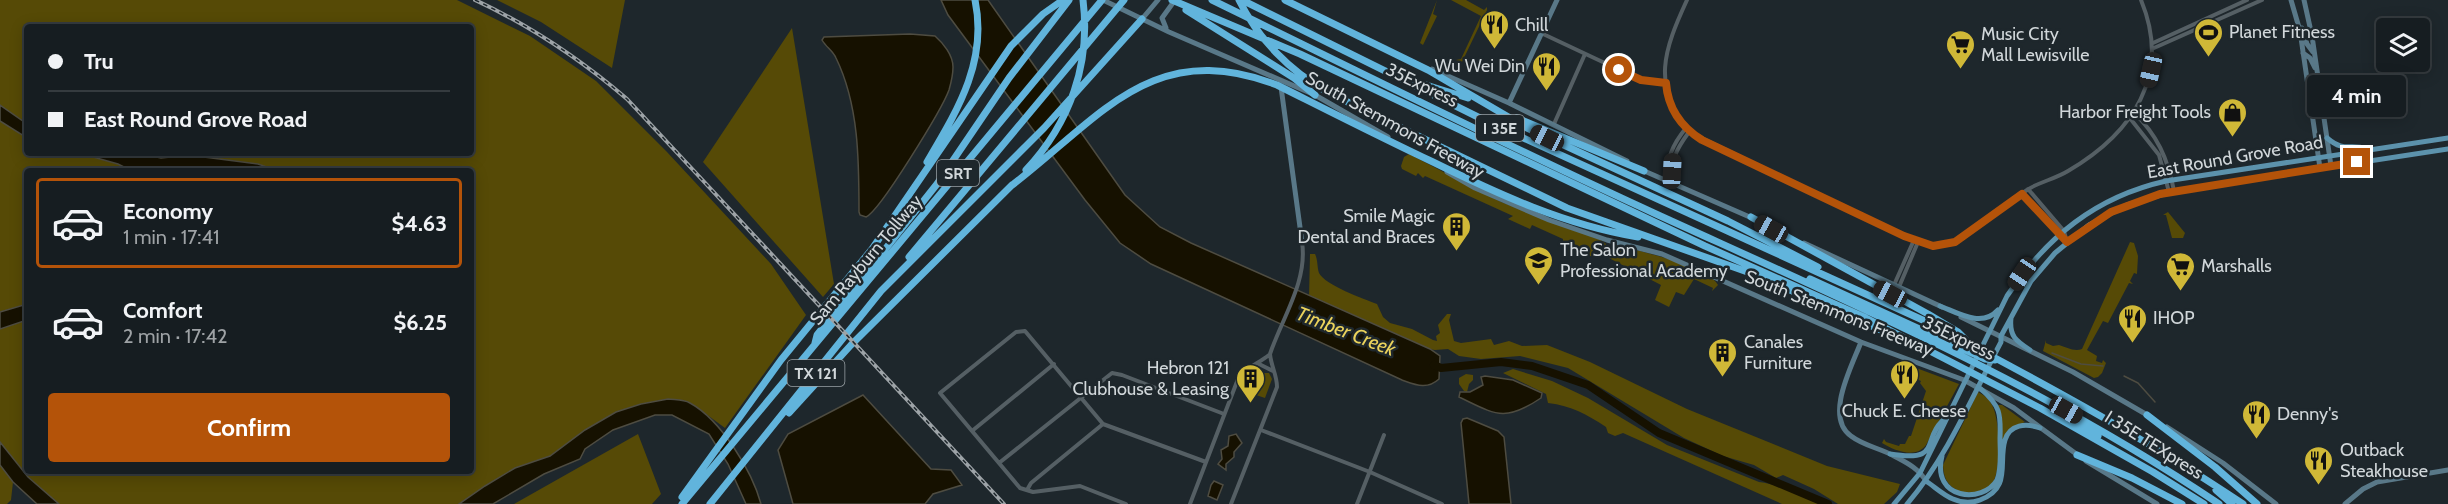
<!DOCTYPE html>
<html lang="en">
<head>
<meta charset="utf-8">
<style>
	body { margin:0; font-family:Cabin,sans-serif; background:#232a2e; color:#f1f3f6; height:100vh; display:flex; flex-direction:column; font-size:22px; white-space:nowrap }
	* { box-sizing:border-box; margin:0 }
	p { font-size:20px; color:#9ea2a5 }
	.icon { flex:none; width:33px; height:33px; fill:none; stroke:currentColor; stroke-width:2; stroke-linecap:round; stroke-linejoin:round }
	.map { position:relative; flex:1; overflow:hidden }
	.sheet { position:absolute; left:24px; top:168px; width:450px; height:306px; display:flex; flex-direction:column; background:#161d21; border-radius:6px; box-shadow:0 3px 15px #0003,0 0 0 2px #353b3f }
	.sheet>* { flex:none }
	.top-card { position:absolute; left:24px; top:24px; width:450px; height:132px; border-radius:6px; box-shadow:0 3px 15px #0003,0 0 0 2px #353b3f; display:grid; align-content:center; height:132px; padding:0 24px; background:#161d21 }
	.controls { position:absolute; left:2376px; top:18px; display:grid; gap:12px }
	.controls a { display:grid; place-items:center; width:54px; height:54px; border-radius:6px; background:#161d21; box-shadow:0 3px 15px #0003,0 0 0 2px #353b3f; font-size:30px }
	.end { position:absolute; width:27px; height:27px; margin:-14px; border:8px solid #b45309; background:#fff; box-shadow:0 0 0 3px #fff }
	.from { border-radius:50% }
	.bubble { position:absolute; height:42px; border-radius:6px; background:#161d21; box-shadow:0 3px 15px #0003,0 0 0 2px #353b3f; font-size:20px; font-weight:700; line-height:42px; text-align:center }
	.car { position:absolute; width:18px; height:36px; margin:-18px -9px; border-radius:8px; box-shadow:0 0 4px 2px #0007; background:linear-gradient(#222 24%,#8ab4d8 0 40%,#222 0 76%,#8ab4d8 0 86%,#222 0) }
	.top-card b { display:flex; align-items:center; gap:21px; height:57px; font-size:22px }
	.top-card b+b { border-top:2px solid #353b3f }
	.top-card i { width:15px; height:15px; background:#f1f3f6 }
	ul { padding:10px 0 0; list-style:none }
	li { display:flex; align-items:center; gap:18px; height:90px; margin:0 12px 9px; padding:0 12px; border:3px solid transparent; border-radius:6px }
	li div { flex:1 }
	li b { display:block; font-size:22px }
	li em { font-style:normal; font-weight:700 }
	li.active { border-color:#b45309 }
	li>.icon { width:54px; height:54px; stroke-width:1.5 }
	.cta { display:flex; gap:12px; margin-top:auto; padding:12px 24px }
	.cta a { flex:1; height:69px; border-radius:6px; background:#b45309; color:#fff; font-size:24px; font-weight:700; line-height:69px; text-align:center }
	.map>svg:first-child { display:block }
	.green { fill:#564a06 }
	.water { fill:#161100; stroke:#4e4c41; stroke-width:1.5 }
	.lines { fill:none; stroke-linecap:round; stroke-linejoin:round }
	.stream { stroke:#4e4c41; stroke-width:1.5 }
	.river { stroke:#161100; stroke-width:8 }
	.street { stroke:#555f64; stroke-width:4 }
	.secondary { stroke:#597888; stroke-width:5 }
	.primary { stroke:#5c92ac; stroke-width:5 }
	.highway { stroke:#61b4dc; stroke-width:7 }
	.rail-casing { stroke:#9da3a7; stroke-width:4 }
	.rail { stroke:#1e272c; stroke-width:1.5; stroke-dasharray:4.5; stroke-linecap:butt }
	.route { stroke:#b45309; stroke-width:8 }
	.labels { text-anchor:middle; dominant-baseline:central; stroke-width:5; stroke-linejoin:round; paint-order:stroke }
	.shield { fill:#1e272c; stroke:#9ba2a6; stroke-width:1.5 }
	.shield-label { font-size:16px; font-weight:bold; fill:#d1d7da }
	.poi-label { font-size:18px; fill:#d1d7da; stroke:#1e272c; text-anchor:start }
	.street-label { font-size:18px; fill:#d1d7da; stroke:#1e272c }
	.water-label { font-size:20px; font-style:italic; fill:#ebd35c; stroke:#1e272c }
</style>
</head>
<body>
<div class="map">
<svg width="2448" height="504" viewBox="0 0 2448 504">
	<rect width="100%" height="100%" fill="#1e272c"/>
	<path class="green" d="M0,0H457L530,36L596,81L667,152L771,264L806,315L725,428L691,403L668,399L641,404L616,412L585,430L550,456L515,468L485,486L459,504H59L28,477L0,442V329L24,320H27V471H471V171H278L258,164L204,157L200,153H471V27H27V124L0,105Z
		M497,0H625L612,68L541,22Z
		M1437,0L1433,14L1437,16L1423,45L1420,43Z
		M1451,0H1466L1484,10L1487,7V10L1462,62L1456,60L1461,59L1481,16Z
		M792,28L834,284L823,297L703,162Z
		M0,121L27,138V153C62,153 101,150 132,171H27V304L0,312Z
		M138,153H181L180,156L161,158Z
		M1409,154L1501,202L1601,240L1606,244L1601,256H1569L1567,245L1563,243V239L1532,225L1530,229L1508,219L1513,216L1425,176L1423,178L1418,173L1416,176L1402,169L1401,166L1404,157Z
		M2168,212L2185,233L2183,238H2172L2166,215H2163Z
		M2130,242L2134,243L2138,256L2137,274L2134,273L2130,281L2133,284L2129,283L2108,323L2103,321L2087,350L2097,356L2096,361L2102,363L2103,360L2106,363L2102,373L2098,377L2094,378L2043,351L2046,340V343L2053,346L2059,345C2066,347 2074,352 2082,349Z
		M1616,245C1637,250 1709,267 1718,285L1712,291L1713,288L1694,279L1684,295L1676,292L1669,307L1655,300L1661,285L1607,257L1612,247Z
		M1310,254H1315C1318,260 1317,267 1319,273C1325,285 1364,299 1377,304L1383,317L1390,323L1412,329L1433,340L1437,341L1436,336L1440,333L1438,325L1447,314H1451L1449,320L1454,341L1461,343L1491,339L1494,345L1509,341L1522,346L1547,345L1590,362L1687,409L1827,466L1900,484L1897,492L1884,504H1838L1814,489L1783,475L1776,478L1754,465L1723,456L1684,438L1568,368L1520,356L1481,359L1459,356L1448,349L1435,350L1422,348L1309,298Z
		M1903,363L1959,384L1926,445C1916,459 1895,451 1882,443L1884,439L1886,442L1899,446L1900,444H1905L1909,436H1911L1926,391L1920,383L1921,381L1902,373L1901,377L1899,375Z
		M1255,368H1258L1262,373H1269L1272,379L1265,398L1256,395L1257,393L1242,389L1250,371Z
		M1513,369L1552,381L1588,398L1667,445L1759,482C1781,485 1800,494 1821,504H1782L1623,433L1615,436L1608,433L1606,427C1586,414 1572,406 1548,403L1546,394L1503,373Z
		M1466,374L1473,375V380L1469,384L1467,392L1464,391L1459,384V378Z
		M1978,392C1984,395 1989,399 1992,405C2000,419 2002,471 1992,484C1987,491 1974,492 1966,495C1950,487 1944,483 1943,465Z
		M1998,405H2002L2025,422L2013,427L2002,450Z
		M638,434L661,494L652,504H514Z
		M0,465L13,482L11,500L7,504H0Z"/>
	<path class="water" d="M941,0H988L1125,195L1160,227L1191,243L1430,349L1440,356L1439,379C1427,390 1416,385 1402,380L1151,264L1120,243L1085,200L948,15Z
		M910,34L935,36C943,43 953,55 953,67C953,74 951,83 949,90C942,109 880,211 866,217L860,215L859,212C859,161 859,105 836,58C833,51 826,47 822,40L824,37Z
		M0,105L27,124V138L0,121Z
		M79,153H138L161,158L180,156L181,153H200L204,157L258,164L278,171H132L118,164Z
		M27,304V320L0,329V312Z
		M1485,376L1513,380L1542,393L1541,398C1504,423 1495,414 1459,397L1460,392H1470L1483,385L1481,377Z
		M863,395L931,469L951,470L962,485L933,494L925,504H793L778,450L788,434Z
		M668,399C676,400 683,399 690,403C721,420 752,471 761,504H746L728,464L709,434L672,415H655L613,430L585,449L580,459L544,474L493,504H459L485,486L515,468L550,456L585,430L616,412L641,404Z
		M1467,418L1498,431L1504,437L1511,504H1469L1461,423L1463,419Z
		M1236,434L1242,443L1234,452V457L1226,464V470L1218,464L1222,459L1221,450L1228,446L1229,436Z
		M0,442L28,477L59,504H37L13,482L0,465Z
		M1214,481L1223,485L1217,500L1208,496L1211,485Z"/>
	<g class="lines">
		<path class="stream" d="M2052,353L2081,364L2103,366
			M2124,376L2138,383L2155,402"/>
		<path class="river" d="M1434,365L1441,368L1501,362L1532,366L1588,385L1659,433L1828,504"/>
		<path class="street" d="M1687,0C1664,50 1651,85 1689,132L1904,236C1913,240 1923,246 1934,246C1962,247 2002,206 2027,190C2039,182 2055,179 2068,171C2133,133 2172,75 2141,0
			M1541,33L1641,80L1666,83
			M2153,43L2247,0
			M2154,48L2262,0
			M2133,112C2157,134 2168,159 2174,191
			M2129,117L2159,155L2169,192
			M1554,124L1585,54
			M1667,181C1667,158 1672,145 1686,128
			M1674,183C1671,159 1675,151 1689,132
			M2028,189L2064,231L2067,242
			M2022,193L2066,241
			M1894,285L1914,240
			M1899,287L1918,242
			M1259,364L1273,371
			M1261,430L1370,472L1442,504
			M972,431L1054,364
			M999,463L1112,373L1122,375L1224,414
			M1027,490L1031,483L1103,424
			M1126,504L1080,486L1033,492L1020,488L940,393L1016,332L1025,331L1103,424L1206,462
			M1190,504L1238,379C1246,367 1258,364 1269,355
			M1231,504L1277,387C1277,375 1271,366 1270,354C1282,318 1308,281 1302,242
			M1357,504L1384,435"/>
		<path class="secondary" d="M1103,0L1169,32L1315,95L1388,137
			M2291,0L2300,31L2320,168
			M2304,0L2312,36L2331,166
			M1142,19L1158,0
			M1166,28L1162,18L1175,0
			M2302,28L2307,44L2313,52
			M2303,53L2310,58L2315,68
			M1432,69L1509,103L1627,161
			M1281,87L1302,242
			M1509,103L1557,0
			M1642,170L1752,218
			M1447,172L1475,188L1549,220L1607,240L1662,254L1861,342L1964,380L2014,408L2079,456
			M1804,243L1942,307
			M1961,317L2073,372L2149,416
			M1861,342C1852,366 1824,417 1851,436C1864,446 1880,448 1894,456C1907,463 1918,468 1926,481
			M2167,427L2223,463L2276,504
			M2086,461L2157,504
			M2345,504L2363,489L2377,482L2448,470"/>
		<path class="primary" d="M2327,138C2345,153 2349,143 2367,149
			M1940,306C1958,313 1982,328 1998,310
			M2011,318C2009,336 2016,341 2030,350
			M1890,454C1946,463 1918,438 1948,416
			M1942,456C1931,500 1983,504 1997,480C2002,468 2000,452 2000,438C2001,413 2000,406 1981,389
			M1926,481C1935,487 1943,495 1953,499C1962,503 1972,503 1980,500C2012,488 1998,463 2005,440C2010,424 2026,423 2040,428
			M1894,504L1920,473L2007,296C2047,237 2095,197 2166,181L2448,138
			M1907,504C1947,457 1972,397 2001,342V336L2031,281L2055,253L2089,225L2127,205L2174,191L2448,149"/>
		<path class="highway" d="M1172,0L1300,54L1705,246L1866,318L2040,408L2153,472L2204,504
			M1212,0C1360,72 1507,146 1656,214C1849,302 2043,385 2219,504
			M1239,0C1258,39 1290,71 1327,92L1567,208L1756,275L1892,335
			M1242,0L1484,120L1927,322C2034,378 2142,436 2243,504
			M1285,0L1428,70L1527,128L1728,221L1818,267
			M1186,10L1294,78L1315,95
			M1410,80L1468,98
			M1517,118L1644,171
			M927,162C957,111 988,62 975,0
			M1026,170C1070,123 1091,64 1083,0
			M1011,186C1100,118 1152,37 1277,85C1329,111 1380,137 1433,162C1498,194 1565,225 1638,237
			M1751,217L1928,314L1958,332L1965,339
			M909,257L1124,0
			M1810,279L1985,359L1995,360
			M815,343L817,335L937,184L1009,78L1069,0
			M2059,411L2098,436
			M789,413L851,345L1012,185
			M2147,415L2215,467L2257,504
			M2077,455L2132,478L2182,504
			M2216,490L2232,504
			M682,497L781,360L872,249L1011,46L1043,14L1063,0
			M682,504L1102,0
			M710,504L881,291L1044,128L1142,19"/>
		<defs>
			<path id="rail" d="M475,0C531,26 580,59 627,99L1004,504"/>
		</defs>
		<use href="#rail" class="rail-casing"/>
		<use href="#rail" class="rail"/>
	</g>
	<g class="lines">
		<path class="route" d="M1619,70L1641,80L1666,83C1668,108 1681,127 1702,140L1904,236L1933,246L1955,242L2022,194L2067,242L2111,212L2160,194L2357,162"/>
	</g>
	<defs>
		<symbol id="restaurant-pin" viewBox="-11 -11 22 30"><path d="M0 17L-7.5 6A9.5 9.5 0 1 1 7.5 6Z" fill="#d0b837" stroke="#1e272c"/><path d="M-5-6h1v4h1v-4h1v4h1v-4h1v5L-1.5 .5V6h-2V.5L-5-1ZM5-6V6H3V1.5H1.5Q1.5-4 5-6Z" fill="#111"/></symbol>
		<symbol id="stadium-pin" viewBox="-11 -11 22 30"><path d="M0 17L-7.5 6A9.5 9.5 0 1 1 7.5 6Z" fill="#d0b837" stroke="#1e272c"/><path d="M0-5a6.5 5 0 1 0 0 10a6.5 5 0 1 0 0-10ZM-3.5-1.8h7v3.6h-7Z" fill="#111"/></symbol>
		<symbol id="supermarket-pin" viewBox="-11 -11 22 30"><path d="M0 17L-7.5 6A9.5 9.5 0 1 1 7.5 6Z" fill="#d0b837" stroke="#1e272c"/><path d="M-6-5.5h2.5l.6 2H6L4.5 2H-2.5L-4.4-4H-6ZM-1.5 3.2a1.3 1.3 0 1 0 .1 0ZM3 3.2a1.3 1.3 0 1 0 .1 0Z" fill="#111"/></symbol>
		<symbol id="shop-pin" viewBox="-11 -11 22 30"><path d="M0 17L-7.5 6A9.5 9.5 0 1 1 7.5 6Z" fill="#d0b837" stroke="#1e272c"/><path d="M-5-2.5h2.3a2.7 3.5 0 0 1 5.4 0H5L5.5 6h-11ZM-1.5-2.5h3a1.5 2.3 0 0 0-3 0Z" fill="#111"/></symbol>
		<symbol id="building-pin" viewBox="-11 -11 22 30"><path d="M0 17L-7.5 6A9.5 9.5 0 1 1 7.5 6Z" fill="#d0b837" stroke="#1e272c"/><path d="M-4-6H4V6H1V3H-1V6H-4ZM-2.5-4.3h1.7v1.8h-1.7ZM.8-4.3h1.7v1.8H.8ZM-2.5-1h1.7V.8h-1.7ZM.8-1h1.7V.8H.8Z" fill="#111"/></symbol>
		<symbol id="school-pin" viewBox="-11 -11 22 30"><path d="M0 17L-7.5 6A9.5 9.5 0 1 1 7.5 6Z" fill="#d0b837" stroke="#1e272c"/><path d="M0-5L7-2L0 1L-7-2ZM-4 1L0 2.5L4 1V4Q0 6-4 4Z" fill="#111"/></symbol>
	</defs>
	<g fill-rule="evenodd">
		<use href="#restaurant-pin" x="1478" y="8" width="33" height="45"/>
		<use href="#stadium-pin" x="2192" y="16" width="33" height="45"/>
		<use href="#supermarket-pin" x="1944" y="28" width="33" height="45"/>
		<use href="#restaurant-pin" x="1530" y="50" width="33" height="45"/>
		<use href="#shop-pin" x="2216" y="96" width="33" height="45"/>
		<use href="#building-pin" x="1440" y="210" width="33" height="45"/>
		<use href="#school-pin" x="1522" y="244" width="33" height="45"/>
		<use href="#supermarket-pin" x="2164" y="250" width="33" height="45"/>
		<use href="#restaurant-pin" x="2116" y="302" width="33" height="45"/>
		<use href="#building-pin" x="1706" y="336" width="33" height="45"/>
		<use href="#restaurant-pin" x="1888" y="358" width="33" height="45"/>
		<use href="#building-pin" x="1234" y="362" width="33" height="45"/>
		<use href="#restaurant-pin" x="2240" y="398" width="33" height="45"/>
		<use href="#restaurant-pin" x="2302" y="444" width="33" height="45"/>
	</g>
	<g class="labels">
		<g class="shield">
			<rect x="1476" y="115" width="48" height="26" rx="4.5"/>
			<rect x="937" y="160" width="42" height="26" rx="4.5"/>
			<rect x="787.5" y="360" width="57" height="26" rx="4.5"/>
		</g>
		<g class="shield-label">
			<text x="1500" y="128">I 35E</text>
			<text x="958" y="173">SRT</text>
			<text x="816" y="373">TX 121</text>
		</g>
		<g class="poi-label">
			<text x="1515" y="25">Chill</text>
			<text x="2229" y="32">Planet Fitness</text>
			<text x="1981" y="34">Music City<tspan x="1981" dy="21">Mall Lewisville</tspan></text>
			<text x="1525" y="66" text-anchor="end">Wu Wei Din</text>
			<text x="2211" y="112" text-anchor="end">Harbor Freight Tools</text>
			<text x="1435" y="216" text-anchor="end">Smile Magic<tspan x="1435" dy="21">Dental and Braces</tspan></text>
			<text x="1560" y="250">The Salon<tspan x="1560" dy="21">Professional Academy</tspan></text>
			<text x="2201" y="266">Marshalls</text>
			<text x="2153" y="318">IHOP</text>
			<text x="1744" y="342">Canales<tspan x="1744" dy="21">Furniture</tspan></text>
			<text x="1229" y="368" text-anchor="end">Hebron 121<tspan x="1229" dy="21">Clubhouse &amp; Leasing</tspan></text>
			<text x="1904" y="411" text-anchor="middle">Chuck E. Cheese</text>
			<text x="2277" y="414">Denny's</text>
			<text x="2340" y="450">Outback<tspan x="2340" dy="21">Steakhouse</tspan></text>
		</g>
		<g class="street-label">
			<text transform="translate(1422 85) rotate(26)">35Express</text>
			<text transform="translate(1395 125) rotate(29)">South Stemmons Freeway</text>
			<text transform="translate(2235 157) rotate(-10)">East Round Grove Road</text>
			<text transform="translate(866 260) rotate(-50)">Sam Rayburn Tollway</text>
			<text transform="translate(1839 313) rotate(22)">South Stemmons Freeway</text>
			<text transform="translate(1959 338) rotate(26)">35Express</text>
			<text transform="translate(2154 445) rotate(32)">I 35E TEXpress</text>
		</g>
		<g class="water-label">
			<text transform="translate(1346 331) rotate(21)">Timber Creek</text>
		</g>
	</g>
</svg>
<div class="controls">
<a><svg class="icon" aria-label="layers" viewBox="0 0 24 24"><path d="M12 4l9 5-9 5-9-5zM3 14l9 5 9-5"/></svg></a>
</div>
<i class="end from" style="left:1619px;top:70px"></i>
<i class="end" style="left:2357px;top:162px"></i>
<div class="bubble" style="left:2307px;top:75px;width:99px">4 min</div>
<i class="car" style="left:2151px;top:70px;rotate:193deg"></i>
<i class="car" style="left:1547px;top:138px;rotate:296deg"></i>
<i class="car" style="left:1672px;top:171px;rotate:3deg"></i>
<i class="car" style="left:1771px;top:229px;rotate:299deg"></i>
<i class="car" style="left:2022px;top:274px;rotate:214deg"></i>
<i class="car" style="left:1890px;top:294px;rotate:298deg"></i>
<i class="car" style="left:2066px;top:410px;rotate:119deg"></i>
<div class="top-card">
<b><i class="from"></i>Tru</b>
<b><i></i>East Round Grove Road</b>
</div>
<section class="sheet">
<ul>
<li class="active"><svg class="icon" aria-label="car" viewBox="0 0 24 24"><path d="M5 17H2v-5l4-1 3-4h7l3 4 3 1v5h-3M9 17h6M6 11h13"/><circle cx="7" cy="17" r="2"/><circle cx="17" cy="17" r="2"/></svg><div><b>Economy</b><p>1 min · 17:41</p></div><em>$4.63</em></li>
<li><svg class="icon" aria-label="car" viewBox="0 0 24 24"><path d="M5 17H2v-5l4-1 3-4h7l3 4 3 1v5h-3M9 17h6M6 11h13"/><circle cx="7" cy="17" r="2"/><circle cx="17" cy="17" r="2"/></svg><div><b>Comfort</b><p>2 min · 17:42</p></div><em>$6.25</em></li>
</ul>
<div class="cta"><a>Confirm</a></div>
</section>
</div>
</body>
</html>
